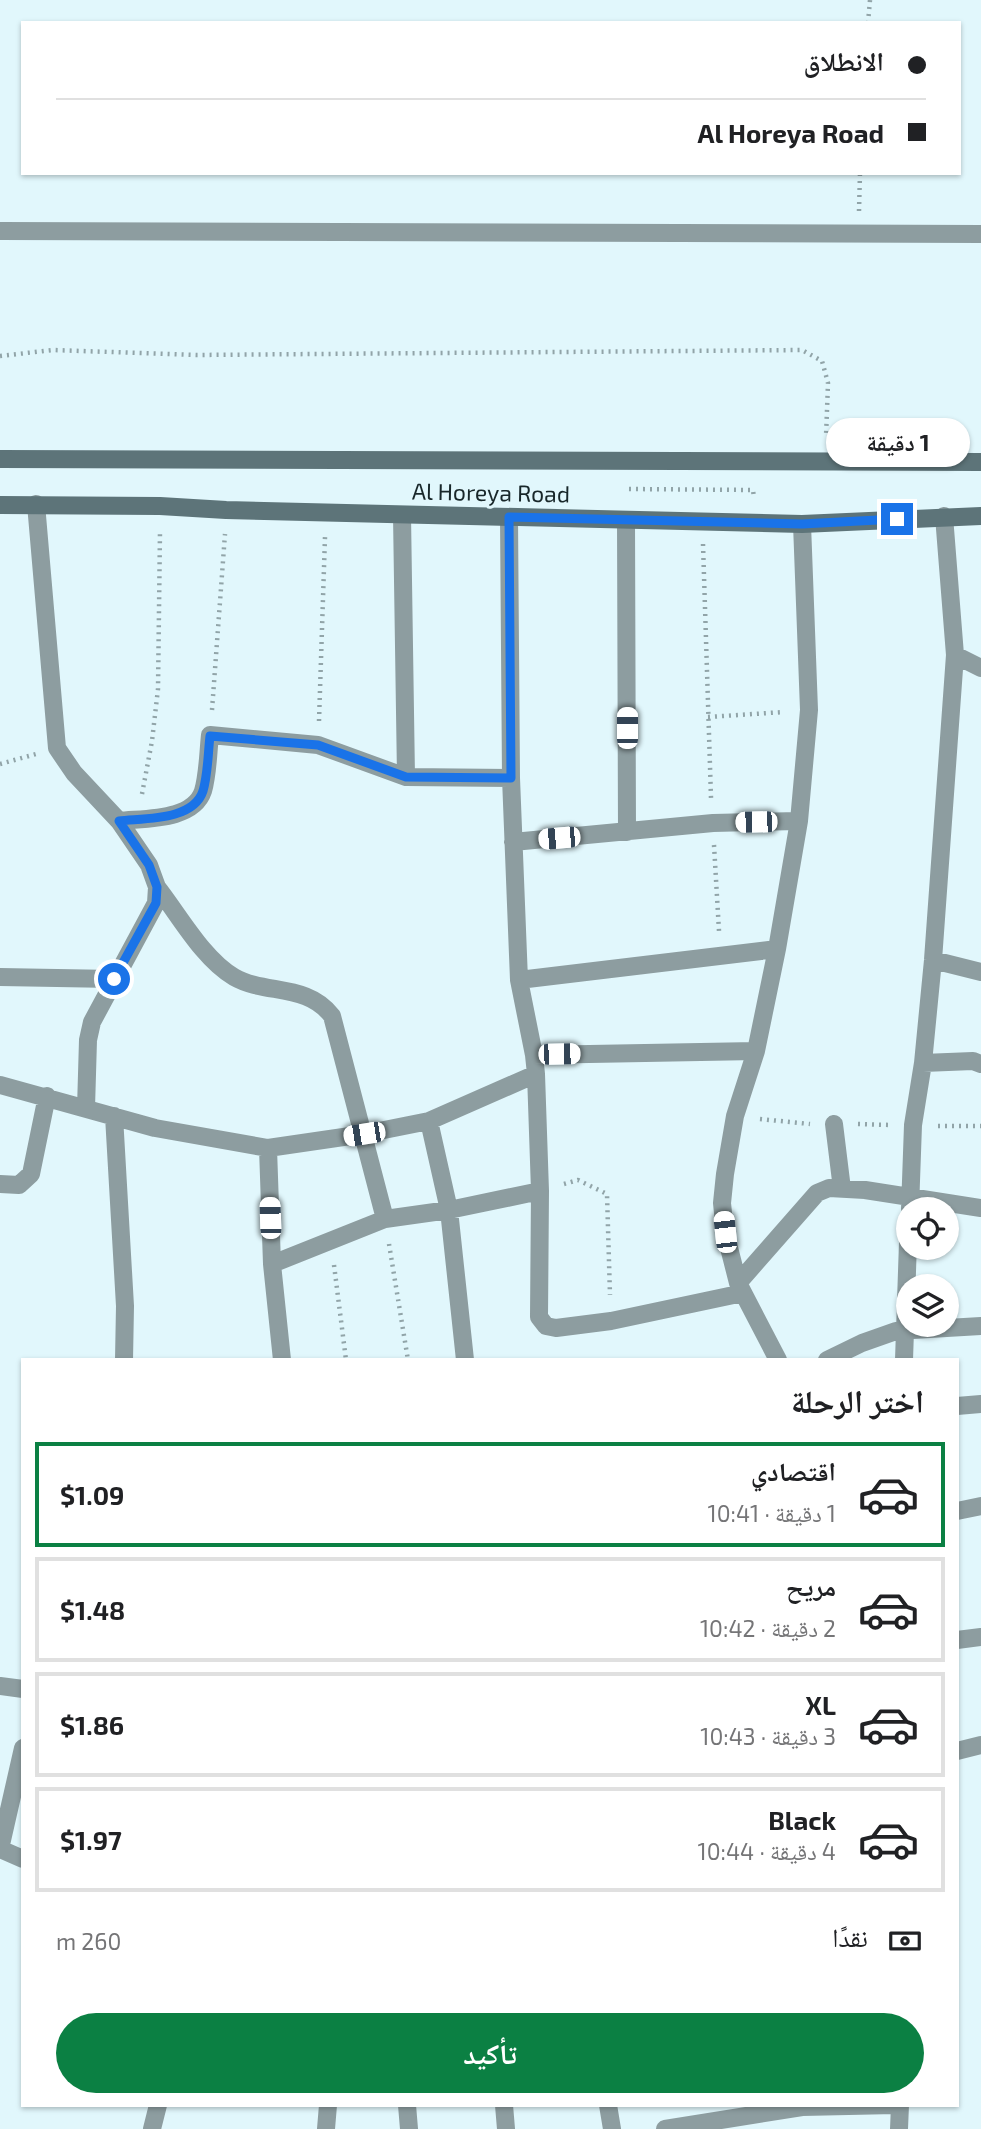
<!DOCTYPE html>
<html lang="ar">
<head>
<meta charset="utf-8">
<style>
	body { margin:0; font-family:"Exo 2","Noto Naskh Arabic",sans-serif; background:#f2f2f2; color:#202124; direction:rtl; height:100vh; display:flex; flex-direction:column; font-size:26px; white-space:nowrap }
	* { box-sizing:border-box; margin:0 }
	p { font-size:23px; color:#757577 }
	.icon { flex:none; width:38px; height:38px; fill:none; stroke:currentColor; stroke-width:2; stroke-linecap:round; stroke-linejoin:round }
	.map { position:relative; flex:1; overflow:hidden; direction:ltr }
	.details { position:absolute; left:21px; top:1358px; width:938px; height:749px; display:flex; flex-direction:column; background:#fff; border-radius:0px; box-shadow:0 2px 5px #0004; direction:rtl }
	.details>* { flex:none }
	.hud { position:absolute; left:21px; top:21px; width:940px; height:154px; border-radius:0px; box-shadow:0 2px 5px #0004; direction:rtl; display:grid; align-content:center; height:154px; padding:0 35px; background:#fff }
	.controls { position:absolute; left:896px; top:1197px; display:grid; gap:14px }
	.controls a { display:grid; place-items:center; width:63px; height:63px; border-radius:50%; background:#fff; box-shadow:0 2px 5px #0004; font-size:35px }
	.end { position:absolute; width:32px; height:32px; margin:-16px; border:9px solid #1a73e8; background:#fff; box-shadow:0 0 0 4px #fff }
	.from { border-radius:50% }
	.bubble { position:absolute; height:49px; border-radius:24px; background:#fff; box-shadow:0 2px 5px #0004; font-size:23px; font-weight:700; line-height:49px; text-align:center; direction:rtl }
	.car { position:absolute; width:21px; height:42px; margin:-21px -10px; border-radius:9px; box-shadow:0 0 5px 2px #0007; background:linear-gradient(#fff 24%,#345 0 40%,#fff 0 76%,#345 0 86%,#fff 0) }
	.hud b { display:flex; align-items:center; gap:24px; height:66px; font-size:26px }
	.hud b+b { border-top:2px solid #e0e0e0 }
	.hud i { width:18px; height:18px; background:#202124 }
	ul { padding:0; list-style:none }
	li { display:flex; align-items:center; gap:21px; height:105px; margin:0 14px 10px; padding:0 21px; border:4px solid #e0e0e0; border-radius:0px }
	li div { flex:1 }
	li b { display:block; font-size:26px }
	li em { font-style:normal; font-weight:700 }
	li.on { border-color:#0b8043 }
	li>.icon { width:63px; height:63px; stroke-width:1.5 }
	h2 { padding:0 35px; font-size:32px; line-height:84px }
	.pay { display:flex; align-items:center; gap:18px; height:77px; padding:0 35px; font-size:26px }
	.pay p { margin-inline-start:auto }
	.action { display:flex; gap:14px; margin-top:auto; padding:14px 35px }
	.action a { flex:1; height:80px; border-radius:42px; background:#0b8043; color:#fff; font-size:28px; font-weight:700; line-height:80px; text-align:center }
	.map>svg:first-child { display:block }
	.lines { fill:none; stroke-linecap:round; stroke-linejoin:round }
	.path { stroke:#91a4a8; stroke-width:4.5; stroke-dasharray:2 5; stroke-linecap:butt }
	.minor { stroke:#8d9da0; stroke-width:18 }
	.secondary { stroke:#5d7479; stroke-width:18 }
	.route { stroke:#1a73e8; stroke-width:9 }
	.labels { text-anchor:middle; dominant-baseline:central; stroke-width:6; stroke-linejoin:round; paint-order:stroke }
	.street-label { font-size:23px; fill:#18272a; stroke:#e1f7fc }
</style>
</head>
<body>
<div class="map">
<svg width="981" height="2129" viewBox="0 0 981 2129">
	<rect width="100%" height="100%" fill="#e1f7fc"/>
	<g class="lines">
		<path class="path" d="M868,23L870,0
			M859,211L860,173
			M0,356L53,350L196,355L802,350L822,361L828,383L826,437
			M629,489L753,490L754,498
			M703,544L711,798
			M212,710L225,534
			M708,717L784,712
			M319,721L325,537
			M0,764L36,754
			M142,794L152,741L158,689L160,531
			M714,845L719,931
			M760,1119L810,1124
			M858,1124L891,1125
			M938,1126H981
			M564,1184L578,1180L607,1194L610,1295
			M389,1244L408,1360
			M334,1265L346,1360"/>
		<path class="minor" d="M0,231L981,234
			M36,504L57,748L74,773L119,821L149,865L157,887L156,903L92,1022L88,1040L86,1108
			M509,517L511,778L519,980L534,1055L536,1074L540,1191L539,1317L546,1326L556,1328L611,1321L743,1293
			M626,520L627,832
			M955,655L981,668
			M406,777L511,778
			M119,821C144,818 193,821 203,791C208,774 208,753 210,735L318,745L406,777L402,515
			M513,842L713,823L799,821
			M157,887C179,915 203,959 234,977C265,995 307,983 332,1016L385,1219
			M933,960L981,972
			M0,977L114,979
			M519,980L777,949
			M534,1055L756,1051
			M923,1063L973,1061L981,1064
			M0,1085L155,1128L268,1148L364,1134L429,1121L536,1074
			M114,1116L125,1306L124,1360
			M429,1121L449,1210L465,1360
			M834,1124L842,1189
			M268,1148L272,1264L282,1360
			M0,1184L19,1185L31,1174L47,1096
			M910,1209L913,1125L923,1063L933,960L955,655L944,516
			M272,1264L385,1219L449,1210L540,1191
			M738,1283L817,1193L829,1188L865,1190L981,1208
			M778,1360L738,1283L725,1232L722,1203L725,1174L735,1116L756,1051L777,949L799,821L809,710L802,524
			M827,1360L862,1343L896,1331L981,1326
			M904,1360L908,1242
			M957,1406L981,1404
			M957,1511L981,1506
			M957,1640L981,1637
			M0,1686L23,1689
			M957,1751L981,1745
			M0,1849L23,1748
			M0,1849L23,1859
			M407,2105L409,2129
			M504,2105L506,2129
			M608,2105L612,2129
			M152,2129L158,2105
			M326,2129L328,2105
			M665,2129L802,2107L895,2105
			M899,2129L900,2105"/>
		<path class="secondary" d="M0,459L981,462
			M0,505L160,506L226,510L802,524L981,516"/>
	</g>
	<g class="lines">
		<path class="route" d="M114,979L156,903L157,887L149,865L119,821C144,818 193,821 203,791C208,774 208,753 210,736L318,745L406,777L511,778L509,517L802,524L897,519"/>
	</g>
	<g class="labels">
		<g class="street-label">
			<text transform="translate(491 492) rotate(1)">Al Horeya Road</text>
		</g>
	</g>
</svg>
<div class="controls">
<a><svg class="icon" aria-label="locate" viewBox="0 0 24 24"><circle cx="12" cy="12" r="6"/><path d="M12 2v4M12 18v4M2 12h4M18 12h4"/></svg></a>
<a><svg class="icon" aria-label="layers" viewBox="0 0 24 24"><path d="M12 4l9 5-9 5-9-5zM3 14l9 5 9-5"/></svg></a>
</div>
<i class="end from" style="left:114px;top:979px"></i>
<i class="end" style="left:897px;top:519px"></i>
<div class="bubble" style="left:826px;top:418px;width:144px">1 دقيقة</div>
<i class="car" style="left:627px;top:728px;rotate:0deg"></i>
<i class="car" style="left:756px;top:822px;rotate:269deg"></i>
<i class="car" style="left:559px;top:838px;rotate:265deg"></i>
<i class="car" style="left:559px;top:1054px;rotate:89deg"></i>
<i class="car" style="left:364px;top:1134px;rotate:261deg"></i>
<i class="car" style="left:270px;top:1218px;rotate:358deg"></i>
<i class="car" style="left:725px;top:1232px;rotate:354deg"></i>
<div class="hud">
<b><i class="from"></i>الانطلاق</b>
<b><i></i>Al Horeya Road</b>
</div>
<section class="details">
<h2>اختر الرحلة</h2>
<ul>
<li class="on"><svg class="icon" aria-label="car" viewBox="0 0 24 24"><path d="M5 17H2v-5l4-1 3-4h7l3 4 3 1v5h-3M9 17h6M6 11h13"/><circle cx="7" cy="17" r="2"/><circle cx="17" cy="17" r="2"/></svg><div><b>اقتصادي</b><p>1 دقيقة · 10:41</p></div><em>$1.09</em></li>
<li><svg class="icon" aria-label="car" viewBox="0 0 24 24"><path d="M5 17H2v-5l4-1 3-4h7l3 4 3 1v5h-3M9 17h6M6 11h13"/><circle cx="7" cy="17" r="2"/><circle cx="17" cy="17" r="2"/></svg><div><b>مريح</b><p>2 دقيقة · 10:42</p></div><em>$1.48</em></li>
<li><svg class="icon" aria-label="car" viewBox="0 0 24 24"><path d="M5 17H2v-5l4-1 3-4h7l3 4 3 1v5h-3M9 17h6M6 11h13"/><circle cx="7" cy="17" r="2"/><circle cx="17" cy="17" r="2"/></svg><div><b>XL</b><p>3 دقيقة · 10:43</p></div><em>$1.86</em></li>
<li><svg class="icon" aria-label="car" viewBox="0 0 24 24"><path d="M5 17H2v-5l4-1 3-4h7l3 4 3 1v5h-3M9 17h6M6 11h13"/><circle cx="7" cy="17" r="2"/><circle cx="17" cy="17" r="2"/></svg><div><b>Black</b><p>4 دقيقة · 10:44</p></div><em>$1.97</em></li>
</ul>
<div class="pay"><svg class="icon" aria-label="cash" viewBox="0 0 24 24"><path d="M3 7h18v10H3z"/><circle cx="12" cy="12" r="2"/></svg>نقدًا<p>260 m</p></div>
<div class="action"><a>تأكيد</a></div>
</section>
</div>
</body>
</html>
